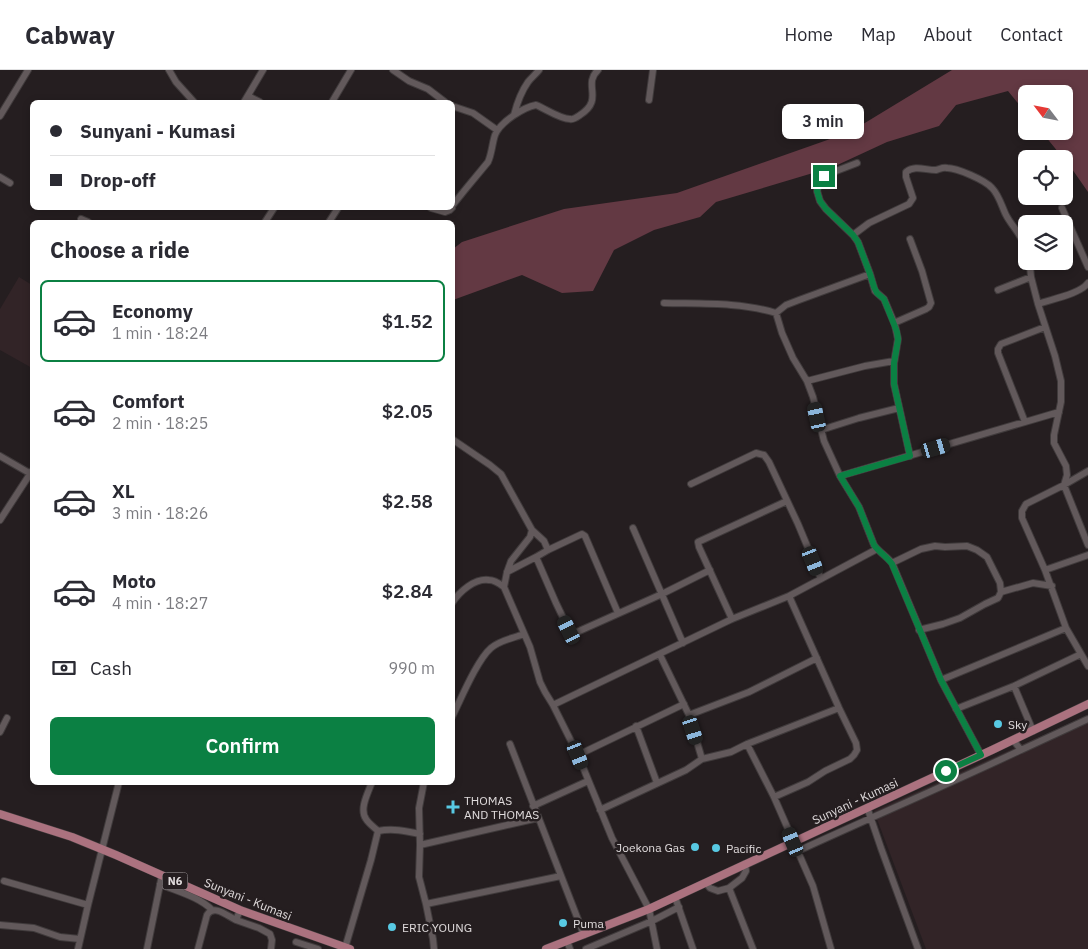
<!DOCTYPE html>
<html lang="en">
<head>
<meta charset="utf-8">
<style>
	body { margin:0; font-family:"IBM Plex Sans",sans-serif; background:#f7f7f7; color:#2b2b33; height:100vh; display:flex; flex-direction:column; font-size:19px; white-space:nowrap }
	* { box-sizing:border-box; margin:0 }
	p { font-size:16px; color:#7c7c81 }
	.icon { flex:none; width:28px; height:28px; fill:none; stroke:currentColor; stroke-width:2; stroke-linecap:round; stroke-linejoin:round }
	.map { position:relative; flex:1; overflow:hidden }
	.drawer { position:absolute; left:30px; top:150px; width:425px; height:565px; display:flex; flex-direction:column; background:#fff; border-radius:8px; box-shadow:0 2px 8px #0003 }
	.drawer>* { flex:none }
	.guide { position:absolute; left:30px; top:30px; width:425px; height:110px; border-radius:8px; box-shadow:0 2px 8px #0003; display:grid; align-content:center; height:110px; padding:0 20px; background:#fff }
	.needle { width:32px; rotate:302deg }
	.controls { position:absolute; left:1018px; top:15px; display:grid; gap:10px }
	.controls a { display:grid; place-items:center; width:55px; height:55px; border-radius:8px; background:#fff; box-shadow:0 2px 8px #0003; font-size:25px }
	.end { position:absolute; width:22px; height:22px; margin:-11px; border:6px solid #0b8043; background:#fff; box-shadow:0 0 0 2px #fff }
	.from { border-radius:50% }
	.bubble { position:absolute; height:35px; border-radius:8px; background:#fff; box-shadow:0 2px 8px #0003; font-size:16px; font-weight:600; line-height:35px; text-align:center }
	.car { position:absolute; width:15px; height:30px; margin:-15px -8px; border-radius:6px; box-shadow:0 0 4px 1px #0007; background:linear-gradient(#222 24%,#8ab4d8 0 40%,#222 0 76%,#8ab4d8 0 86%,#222 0) }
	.guide b { display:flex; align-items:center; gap:18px; height:48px; font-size:19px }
	.guide b+b { border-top:1px solid #e1e1e2 }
	.guide i { width:12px; height:12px; background:#2b2b33 }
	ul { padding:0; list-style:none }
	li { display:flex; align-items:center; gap:15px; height:82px; margin:0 10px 8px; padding:0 10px; border:2px solid transparent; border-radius:8px }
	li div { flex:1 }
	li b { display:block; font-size:19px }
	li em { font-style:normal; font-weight:600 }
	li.selected { border-color:#0b8043 }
	li>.icon { width:45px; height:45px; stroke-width:1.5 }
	h2 { padding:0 20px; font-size:22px; line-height:60px }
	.pay { display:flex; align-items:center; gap:12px; height:55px; padding:0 20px; font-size:19px }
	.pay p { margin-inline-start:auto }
	.action { display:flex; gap:10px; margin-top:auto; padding:10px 20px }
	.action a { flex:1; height:58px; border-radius:8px; background:#0b8043; color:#fff; font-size:20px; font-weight:600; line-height:58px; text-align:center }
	header { display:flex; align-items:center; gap:30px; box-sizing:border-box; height:70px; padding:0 25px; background:#fff; border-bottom:1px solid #e1e1e2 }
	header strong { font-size:24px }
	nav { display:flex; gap:28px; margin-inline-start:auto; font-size:18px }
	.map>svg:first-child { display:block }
	.built { fill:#322427 }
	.green { fill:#633943 }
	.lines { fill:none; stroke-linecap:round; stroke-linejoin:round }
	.minor-casing { stroke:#403b3c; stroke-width:8 }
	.major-casing { stroke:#403b3c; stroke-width:9 }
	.minor { stroke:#62595b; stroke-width:6 }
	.major { stroke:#ab727f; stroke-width:8 }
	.route { stroke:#0b8043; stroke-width:6 }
	.poi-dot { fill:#58c9e3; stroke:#251e20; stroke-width:2 }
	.labels { text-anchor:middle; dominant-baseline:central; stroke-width:5; stroke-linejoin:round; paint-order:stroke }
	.shield { fill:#251e20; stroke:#a8a2a4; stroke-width:1 }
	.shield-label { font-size:11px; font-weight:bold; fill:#e0dbdc }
	.poi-label { font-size:12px; fill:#e0dbdc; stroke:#251e20; text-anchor:start }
	.street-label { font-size:12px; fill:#e0dbdc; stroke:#251e20 }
</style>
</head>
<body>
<header>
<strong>Cabway</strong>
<nav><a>Home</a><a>Map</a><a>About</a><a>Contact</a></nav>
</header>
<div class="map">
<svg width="1088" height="879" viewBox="0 0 1088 879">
	<rect width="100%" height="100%" fill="#251e20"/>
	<path class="built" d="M19,207L32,215V298L0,280V239Z
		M1088,645V879H926L874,741Z"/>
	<path class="green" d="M952,0H1088V122L1072,99L1041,61H1064V24H1026V43L1008,21L956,35L939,56L887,72L833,97L716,132L700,147L654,160L614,180L593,221L562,223L522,205L453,230V179L462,172L564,139L677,123L850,62Z"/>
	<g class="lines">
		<defs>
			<path id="minor" d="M169,0L176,12L194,32
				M393,0L409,11L428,19L445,32
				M248,26L260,32
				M649,30L653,0
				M244,32L263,0
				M332,32L351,0
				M452,36L473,43L497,60
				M514,45C517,33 521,22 528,12C531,8 536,4 539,0
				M0,46L28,0
				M857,93L823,106L819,112L817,121L820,131L826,139L853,165L858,172L870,204L875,221L884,229L895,255L898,269L894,293V314L910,386
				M0,107L10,113
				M452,136L464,121L488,92C492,83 492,74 495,65C500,52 524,37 536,35C546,39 560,49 570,49C574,50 577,47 580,45C605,29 582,15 598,0
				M431,138L445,142L450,140L452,138
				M1062,138L1088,197
				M81,149L88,152
				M265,152L274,138
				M329,152L338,138
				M853,165L869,153L909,134L913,128L906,107V102C915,95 925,100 936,100C940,99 943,97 947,98C957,98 985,110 992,118C999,125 1002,137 1006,145C1011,155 1021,164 1024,175C1025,180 1025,185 1026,190
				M1027,191L1030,196L1031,207L1038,234L1055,286L1061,311V332L1054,365V373L1066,396L1067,405L1064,415L1088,475
				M870,204L799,230L786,235L776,243L782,263L793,288L807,311L813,327L824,371L840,406L859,437L874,475C879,482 886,486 892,493L941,610L981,685
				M998,220L1031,207
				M664,233C701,234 740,232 776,243
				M1038,234C1052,229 1080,224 1088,213
				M894,253L926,239L929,237L931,233L922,201L910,169
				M807,311L865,296L894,291
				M1025,352L998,283V279L1001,274L1045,257
				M821,360L859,348L899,338
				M452,369L490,395L501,404L532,460L544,471L548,480
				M0,386L31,404
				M1088,401L1064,415L1026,434L1022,441V448L1045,500L1066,558L1088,596
				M840,406L1059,342
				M691,414L756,383L764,385L769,392L798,454L821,509
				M0,450L32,401
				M633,458L683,573
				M532,460L530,467L511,491L507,502L504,517L530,577L540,612L545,622L553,635L578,685L612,768L649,839L657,879
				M536,487L556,533L569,560L573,563L577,562L662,524L710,500
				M892,493L921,479L935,476L945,477L967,476L977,480L987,487L1000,513L1001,522L998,528L985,534L960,548L943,554L919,560
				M1045,500L1088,485
				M507,502L536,487L548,480L582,464L585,466L618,543
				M1001,522L1033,513L1052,516
				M452,533C460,521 475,508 489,510C495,510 500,514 504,517
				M732,549L699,477L698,472L787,431
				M660,585L689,645L702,689
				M941,610L1066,558
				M1014,616L1033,661
				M553,635L732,549L789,526L877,479
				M956,639L1014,616L1081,584
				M689,645L749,622L817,588
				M452,647C461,629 477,590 491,578C500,570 514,568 524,564
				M636,656L657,713
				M0,662L7,648
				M1013,670L1021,680L1088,649
				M510,674L584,865
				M747,674L774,727L813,816L831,879
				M578,685L684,634
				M372,712C368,723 359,739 366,749C369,754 374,757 378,761
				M424,712L419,738L420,775L419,807L426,834L433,869L434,879
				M774,727L808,712L825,701L850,689L854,685L857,680L856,673L839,638L789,526
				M533,736L588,711
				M867,737L881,778L918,879
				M600,740L686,700L702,689L731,682L747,674L839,638
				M378,761C393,758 406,761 420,764
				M420,775L538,748
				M798,781C872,747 947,715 1021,680
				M4,811L88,835
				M706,813L710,818L718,821L729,818L753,879
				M160,814C176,821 200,827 212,840
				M729,818L742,808L746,801L745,794
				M675,827L693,879
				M426,834L561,806
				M240,840L236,850L259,858L270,864L272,870L271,879
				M0,855L34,858L60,867L80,869
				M567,871L570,879
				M296,872L318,879
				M345,878L371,790L378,761
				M78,879L88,835L119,712
				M147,879L162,805
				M198,879L207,845C214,834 226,845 236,850
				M586,879L652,851L679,837"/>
			<path id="major" d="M0,744L72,767L116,785L240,840L350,879
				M546,879L649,839L992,680L1088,634"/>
		</defs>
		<use href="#minor" class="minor-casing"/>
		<use href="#major" class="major-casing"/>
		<use href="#minor" class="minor"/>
		<use href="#major" class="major"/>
	</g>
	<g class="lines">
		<path class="route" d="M824,106L820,112L817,121L820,131L826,139L853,165L858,172L870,204L874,217L877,223L884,229L897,262L898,270L894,293V314L910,386L840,406L859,437L874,475C879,482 886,486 892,494L941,610L981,685L946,701"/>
	</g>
	<g class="poi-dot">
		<circle cx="998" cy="654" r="5"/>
		<path d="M450.5 729.5h5v5h5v5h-5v5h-5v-5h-5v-5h5z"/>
		<circle cx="695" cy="777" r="5"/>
		<circle cx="716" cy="778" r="5"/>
		<circle cx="563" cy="853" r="5"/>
		<circle cx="392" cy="857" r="5"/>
	</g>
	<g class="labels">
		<rect class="shield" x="162.5" y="802.5" width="25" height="17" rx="4"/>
		<g class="shield-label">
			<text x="175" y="811">N6</text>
		</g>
		<g class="poi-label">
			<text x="1008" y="654">Sky</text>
			<text x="464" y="730">THOMAS<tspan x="464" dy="14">AND THOMAS</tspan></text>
			<text x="685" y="777" text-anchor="end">Joekona Gas</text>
			<text x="726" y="778">Pacific</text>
			<text x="573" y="853">Puma</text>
			<text x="402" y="857">ERIC YOUNG</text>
		</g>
		<g class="street-label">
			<text transform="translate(855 731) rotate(-25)">Sunyani - Kumasi</text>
			<text transform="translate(248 829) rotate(22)">Sunyani - Kumasi</text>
		</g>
	</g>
</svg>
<div class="controls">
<a><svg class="needle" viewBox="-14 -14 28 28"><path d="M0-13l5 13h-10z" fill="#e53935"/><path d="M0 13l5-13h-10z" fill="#7c7c81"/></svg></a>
<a><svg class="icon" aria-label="locate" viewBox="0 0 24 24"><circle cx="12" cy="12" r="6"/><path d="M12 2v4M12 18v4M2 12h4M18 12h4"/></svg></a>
<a><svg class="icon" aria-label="layers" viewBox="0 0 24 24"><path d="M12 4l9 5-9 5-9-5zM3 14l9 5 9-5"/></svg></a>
</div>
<i class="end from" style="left:946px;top:701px"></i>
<i class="end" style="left:824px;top:106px"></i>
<div class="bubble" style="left:782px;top:34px;width:82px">3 min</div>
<i class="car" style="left:817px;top:347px;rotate:348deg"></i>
<i class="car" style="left:936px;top:378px;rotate:74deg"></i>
<i class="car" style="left:813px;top:491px;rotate:158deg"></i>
<i class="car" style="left:569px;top:560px;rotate:333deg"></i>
<i class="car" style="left:693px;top:660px;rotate:162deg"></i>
<i class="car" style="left:578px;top:685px;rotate:158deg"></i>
<i class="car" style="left:793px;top:772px;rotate:337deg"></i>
<div class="guide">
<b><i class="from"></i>Sunyani - Kumasi</b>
<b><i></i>Drop-off</b>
</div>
<section class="drawer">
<h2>Choose a ride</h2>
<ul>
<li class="selected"><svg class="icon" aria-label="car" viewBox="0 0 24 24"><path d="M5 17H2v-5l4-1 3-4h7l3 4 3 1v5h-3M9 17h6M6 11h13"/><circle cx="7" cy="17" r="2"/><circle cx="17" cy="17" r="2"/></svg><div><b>Economy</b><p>1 min · 18:24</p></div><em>$1.52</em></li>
<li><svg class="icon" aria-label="car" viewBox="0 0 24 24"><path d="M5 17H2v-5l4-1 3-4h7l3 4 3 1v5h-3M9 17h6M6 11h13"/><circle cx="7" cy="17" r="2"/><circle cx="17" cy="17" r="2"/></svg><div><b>Comfort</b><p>2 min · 18:25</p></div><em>$2.05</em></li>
<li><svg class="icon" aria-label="car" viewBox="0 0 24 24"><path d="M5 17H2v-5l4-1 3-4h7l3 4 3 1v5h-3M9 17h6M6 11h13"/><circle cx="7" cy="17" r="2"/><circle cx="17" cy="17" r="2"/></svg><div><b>XL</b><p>3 min · 18:26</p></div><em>$2.58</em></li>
<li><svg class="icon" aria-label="car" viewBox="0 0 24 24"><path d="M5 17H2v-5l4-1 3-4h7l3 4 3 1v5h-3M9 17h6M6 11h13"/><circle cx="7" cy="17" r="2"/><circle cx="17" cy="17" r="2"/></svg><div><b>Moto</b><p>4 min · 18:27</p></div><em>$2.84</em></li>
</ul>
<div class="pay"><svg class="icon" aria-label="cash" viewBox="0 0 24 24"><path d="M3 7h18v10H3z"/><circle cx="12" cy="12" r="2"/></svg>Cash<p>990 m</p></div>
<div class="action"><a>Confirm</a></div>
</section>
</div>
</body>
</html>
